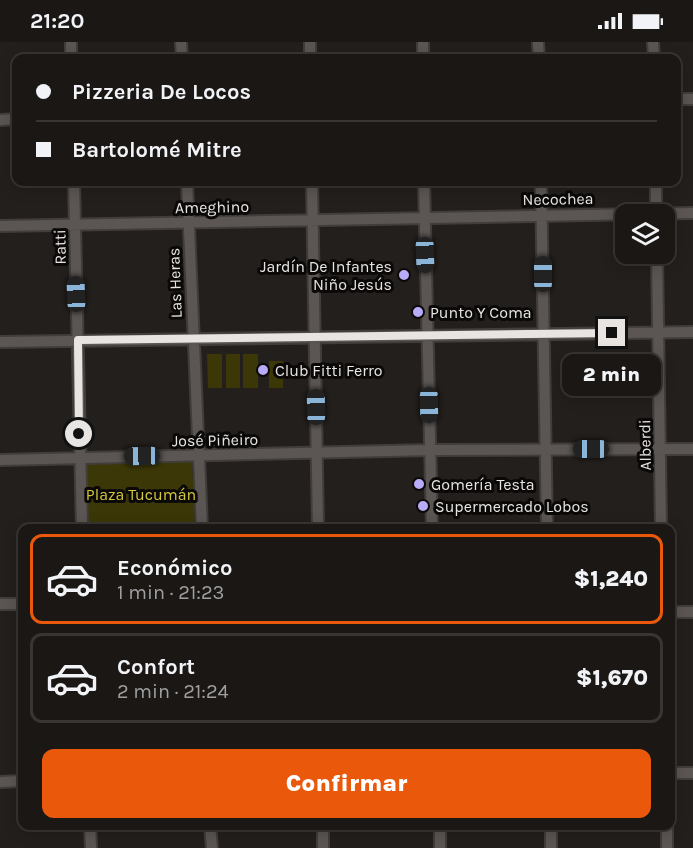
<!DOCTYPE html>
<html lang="es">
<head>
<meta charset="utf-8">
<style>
	body { margin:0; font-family:Karla,sans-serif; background:#272422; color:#f1f3f6; height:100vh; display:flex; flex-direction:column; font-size:22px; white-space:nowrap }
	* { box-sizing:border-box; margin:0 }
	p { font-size:20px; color:#9f9fa0 }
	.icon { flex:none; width:33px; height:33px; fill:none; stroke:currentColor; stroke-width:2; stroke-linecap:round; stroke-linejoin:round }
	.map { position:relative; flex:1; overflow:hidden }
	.drawer { position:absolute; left:18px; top:482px; width:657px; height:306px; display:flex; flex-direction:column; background:#1a1715; border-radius:12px; box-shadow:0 3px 15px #0003,0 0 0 2px #383634 }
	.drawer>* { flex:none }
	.guide { position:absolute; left:12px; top:12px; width:669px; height:132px; border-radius:12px; box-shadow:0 3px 15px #0003,0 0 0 2px #383634; display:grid; align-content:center; height:132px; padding:0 24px; background:#1a1715 }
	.controls { position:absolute; left:615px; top:162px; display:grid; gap:12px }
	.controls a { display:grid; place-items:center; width:60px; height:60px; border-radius:12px; background:#1a1715; box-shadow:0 3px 15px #0003,0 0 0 2px #383634; font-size:30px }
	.end { position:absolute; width:27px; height:27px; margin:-14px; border:8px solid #e7e4e2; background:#111; box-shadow:0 0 0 3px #111 }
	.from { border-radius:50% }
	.bubble { position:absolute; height:42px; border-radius:12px; background:#1a1715; box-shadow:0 3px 15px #0003,0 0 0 2px #383634; font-size:20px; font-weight:800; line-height:42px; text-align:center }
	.car { position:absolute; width:18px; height:36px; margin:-18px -9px; border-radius:8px; box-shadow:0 0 4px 2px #0007; background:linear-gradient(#222 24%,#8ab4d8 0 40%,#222 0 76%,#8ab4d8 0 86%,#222 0) }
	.guide b { display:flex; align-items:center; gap:21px; height:57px; font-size:22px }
	.guide b+b { border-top:2px solid #383634 }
	.guide i { width:15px; height:15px; background:#f1f3f6 }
	ul { padding:10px 0 0; list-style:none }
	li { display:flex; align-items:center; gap:18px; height:90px; margin:0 12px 9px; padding:0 12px; border:3px solid #383634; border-radius:12px }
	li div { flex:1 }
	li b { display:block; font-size:22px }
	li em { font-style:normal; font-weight:800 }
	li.on { border-color:#ea580c }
	li>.icon { width:54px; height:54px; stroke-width:1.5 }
	.button { display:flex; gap:12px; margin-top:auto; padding:12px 24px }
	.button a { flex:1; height:69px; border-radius:12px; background:#ea580c; color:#fff; font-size:24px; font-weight:800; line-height:69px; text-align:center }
	.status { display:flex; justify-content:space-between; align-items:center; height:42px; padding:0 30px; background:#1a1715; direction:ltr }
	.status svg { height:16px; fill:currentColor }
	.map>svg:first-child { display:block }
	.green { fill:#3b3707 }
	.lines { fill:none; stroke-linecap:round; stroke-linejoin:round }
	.minor-casing { stroke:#413d3b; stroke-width:14 }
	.minor { stroke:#5b5653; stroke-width:10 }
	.route { stroke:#e7e4e2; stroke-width:8 }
	.poi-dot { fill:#b8abf7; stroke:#0b0908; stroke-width:2 }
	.labels { text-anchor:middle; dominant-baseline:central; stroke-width:6; stroke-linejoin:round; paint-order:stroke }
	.street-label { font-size:16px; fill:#e7e4e2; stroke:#0b0908 }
	.poi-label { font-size:16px; fill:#e7e4e2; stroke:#0b0908; text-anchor:start }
	.park-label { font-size:16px; fill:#d4c83b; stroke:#0b0908 }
</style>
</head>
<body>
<div class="status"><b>21:20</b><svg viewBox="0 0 49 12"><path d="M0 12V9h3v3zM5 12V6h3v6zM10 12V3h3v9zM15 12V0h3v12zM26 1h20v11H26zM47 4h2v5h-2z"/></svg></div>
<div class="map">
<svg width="693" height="806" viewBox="0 0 693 806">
	<rect width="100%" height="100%" fill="#231f1c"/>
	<path class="green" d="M207,312H222V346H208Z
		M226,312H240V346H226Z
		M243,312H258V346H243Z
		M269,319H283V346H269Z
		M192,418L195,486H87L86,419Z"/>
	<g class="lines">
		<defs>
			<path id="minor" d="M71,0V16
				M181,0L182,16
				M310,0V16
				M423,0V16
				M538,0L539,16
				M653,0L654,16
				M676,57H693
				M0,78L16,77
				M74,140L82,486
				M187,140L202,486
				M312,140L318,486
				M424,140L432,486
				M541,140L547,486
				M656,140V172
				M0,184L693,171
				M657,212L661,486
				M0,300L693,290
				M0,418L430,408L693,407
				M0,562H22
				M670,570H693
				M670,731H693
				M0,740L22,739
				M90,783L91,806
				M210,783L212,806
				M323,783V806
				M440,783V806
				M551,783V806
				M667,783V806"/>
		</defs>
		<use href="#minor" class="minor-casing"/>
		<use href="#minor" class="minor"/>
	</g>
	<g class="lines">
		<path class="route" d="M79,392L78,298L612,291"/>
	</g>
	<g class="poi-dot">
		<circle cx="404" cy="233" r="6"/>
		<circle cx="418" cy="270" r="6"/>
		<circle cx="263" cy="328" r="6"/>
		<circle cx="419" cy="442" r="6"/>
		<circle cx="423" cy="464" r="6"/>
	</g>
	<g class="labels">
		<g class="street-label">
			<text transform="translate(558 157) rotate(-1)">Necochea</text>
			<text transform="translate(212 165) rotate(-1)">Ameghino</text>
			<text transform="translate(60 205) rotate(-91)">Ratti</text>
			<text transform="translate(175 241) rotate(-92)">Las Heras</text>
			<text transform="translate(215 398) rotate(-1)">José Piñeiro</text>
			<text transform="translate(645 403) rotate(-91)">Alberdi</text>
		</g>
		<g class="poi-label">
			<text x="392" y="224" text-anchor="end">Jardín De Infantes<tspan x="392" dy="18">Niño Jesús</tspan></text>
			<text x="430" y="270">Punto Y Coma</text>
			<text x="275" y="328">Club Fitti Ferro</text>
			<text x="431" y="442">Gomería Testa</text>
			<text x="435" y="464">Supermercado Lobos</text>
		</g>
		<g class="park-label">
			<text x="141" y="452">Plaza Tucumán</text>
		</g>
	</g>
</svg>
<div class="controls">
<a><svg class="icon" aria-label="layers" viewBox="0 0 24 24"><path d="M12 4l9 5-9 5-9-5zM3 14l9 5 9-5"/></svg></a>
</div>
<i class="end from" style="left:79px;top:392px"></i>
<i class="end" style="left:612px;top:291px"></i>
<div class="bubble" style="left:562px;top:312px;width:99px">2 min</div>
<i class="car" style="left:425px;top:213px;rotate:178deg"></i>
<i class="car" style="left:543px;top:232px;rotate:0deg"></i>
<i class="car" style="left:76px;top:252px;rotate:358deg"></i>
<i class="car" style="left:429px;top:363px;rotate:179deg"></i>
<i class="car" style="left:316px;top:365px;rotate:359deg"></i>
<i class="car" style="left:591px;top:407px;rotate:270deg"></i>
<i class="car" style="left:142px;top:414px;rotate:269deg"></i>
<div class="guide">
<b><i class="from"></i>Pizzeria De Locos</b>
<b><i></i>Bartolomé Mitre</b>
</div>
<section class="drawer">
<ul>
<li class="on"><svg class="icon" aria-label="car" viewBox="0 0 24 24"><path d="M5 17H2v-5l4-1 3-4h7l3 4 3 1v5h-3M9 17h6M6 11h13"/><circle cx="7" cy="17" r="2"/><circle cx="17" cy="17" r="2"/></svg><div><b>Económico</b><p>1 min · 21:23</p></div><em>$1,240</em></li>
<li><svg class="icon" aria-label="car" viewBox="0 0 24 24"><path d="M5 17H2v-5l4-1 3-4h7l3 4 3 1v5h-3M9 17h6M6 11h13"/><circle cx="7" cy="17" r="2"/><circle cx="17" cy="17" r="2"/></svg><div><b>Confort</b><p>2 min · 21:24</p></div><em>$1,670</em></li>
</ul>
<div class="button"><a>Confirmar</a></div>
</section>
</div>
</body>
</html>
